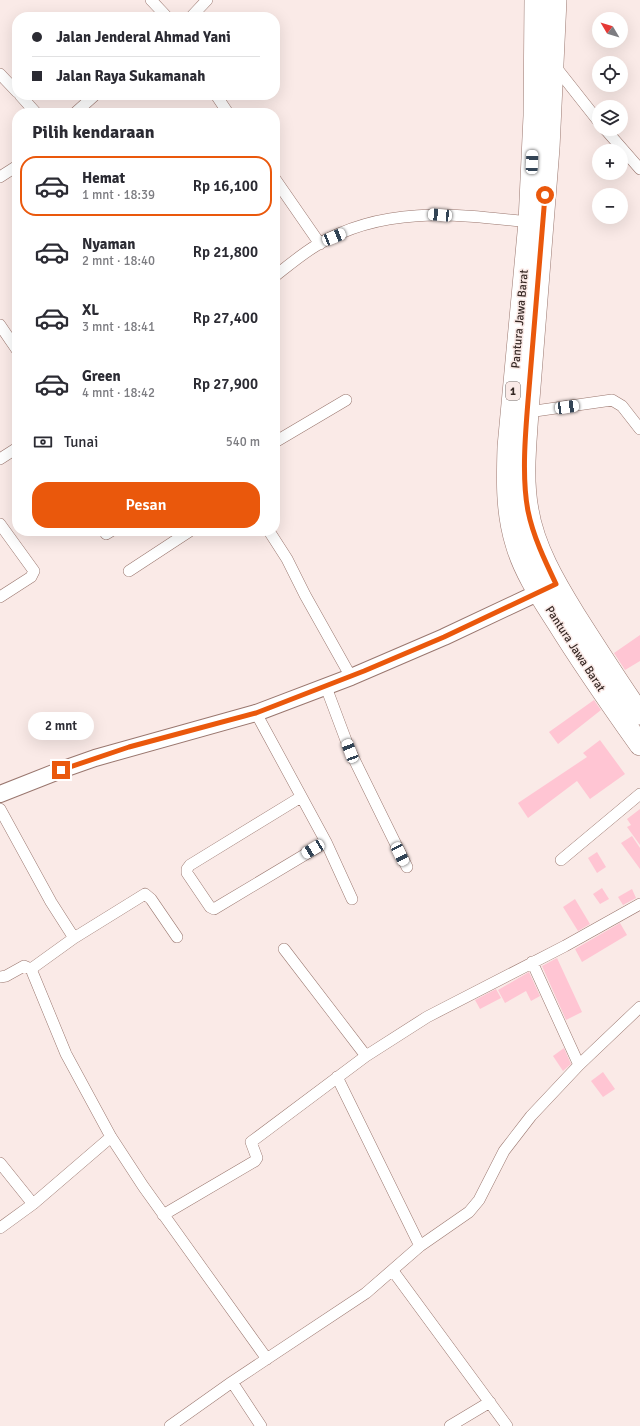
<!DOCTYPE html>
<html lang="id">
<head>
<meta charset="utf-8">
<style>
	body { margin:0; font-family:Signika,sans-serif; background:#f2f2f3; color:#2b2b33; height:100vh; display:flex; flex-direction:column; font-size:15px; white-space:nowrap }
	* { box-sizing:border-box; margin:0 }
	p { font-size:13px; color:#7c7c81 }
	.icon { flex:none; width:22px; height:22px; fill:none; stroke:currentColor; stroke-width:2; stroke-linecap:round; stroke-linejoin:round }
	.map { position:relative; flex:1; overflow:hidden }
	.side { position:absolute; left:12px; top:108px; width:268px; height:428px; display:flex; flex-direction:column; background:#fff; border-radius:16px; box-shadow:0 4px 16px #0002 }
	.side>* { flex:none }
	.banner { position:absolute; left:12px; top:12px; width:268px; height:88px; border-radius:16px; box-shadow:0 4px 16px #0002; display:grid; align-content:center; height:88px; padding:0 20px; background:#fff }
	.needle { width:26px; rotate:308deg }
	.fabs { position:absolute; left:592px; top:12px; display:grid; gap:8px }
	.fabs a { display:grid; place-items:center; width:36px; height:36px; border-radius:50%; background:#fff; box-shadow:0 4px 16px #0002; font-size:20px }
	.end { position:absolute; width:18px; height:18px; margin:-9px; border:5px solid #ea580c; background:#fff; box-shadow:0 0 0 2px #fff }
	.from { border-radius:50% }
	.bubble { position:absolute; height:28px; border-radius:14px; background:#fff; box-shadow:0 4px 16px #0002; font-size:13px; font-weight:600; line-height:28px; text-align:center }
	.car { position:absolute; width:12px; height:24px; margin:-12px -6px; border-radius:5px; box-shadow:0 0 3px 1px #0007; background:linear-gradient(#fff 24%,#345 0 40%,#fff 0 76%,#345 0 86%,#fff 0) }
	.banner b { display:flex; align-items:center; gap:14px; height:38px; font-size:15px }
	.banner b+b { border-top:1px solid #e1e1e2 }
	.banner i { width:10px; height:10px; background:#2b2b33 }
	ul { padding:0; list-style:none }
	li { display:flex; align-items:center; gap:12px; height:60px; margin:0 8px 6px; padding:0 12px; border:2px solid transparent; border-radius:16px }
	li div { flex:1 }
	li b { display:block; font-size:15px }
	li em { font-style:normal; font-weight:600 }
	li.current { border-color:#ea580c }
	li>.icon { width:36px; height:36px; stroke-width:1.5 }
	h2 { padding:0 20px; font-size:18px; line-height:48px }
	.pay { display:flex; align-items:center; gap:10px; height:44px; padding:0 20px; font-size:15px }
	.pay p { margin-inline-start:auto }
	.button { display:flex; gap:8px; margin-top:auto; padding:8px 20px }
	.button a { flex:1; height:46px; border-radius:16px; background:#ea580c; color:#fff; font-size:16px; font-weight:600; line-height:46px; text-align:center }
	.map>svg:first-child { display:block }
	.building { fill:#ffc5d3 }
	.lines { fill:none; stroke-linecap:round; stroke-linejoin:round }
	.street-casing { stroke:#9a776f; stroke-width:12 }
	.secondary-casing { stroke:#9a776f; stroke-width:18 }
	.highway-casing { stroke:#9a776f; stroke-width:22 }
	.street { stroke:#fff; stroke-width:11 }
	.secondary { stroke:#fff; stroke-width:16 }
	.highway { stroke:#fff; stroke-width:21 }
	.route { stroke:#ea580c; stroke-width:5 }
	.labels { text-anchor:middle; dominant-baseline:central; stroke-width:3; stroke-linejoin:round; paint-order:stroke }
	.shield { fill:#faeae7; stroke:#70625e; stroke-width:1 }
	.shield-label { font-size:11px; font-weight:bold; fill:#352723 }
	.street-label { font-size:12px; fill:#352723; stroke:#faeae7 }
</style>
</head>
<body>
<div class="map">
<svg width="640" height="1426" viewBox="0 0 640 1426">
	<rect width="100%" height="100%" fill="#faeae7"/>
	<path class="building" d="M640,635V661L625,670L614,653Z
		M594,700L601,710L558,744L549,732Z
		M600,740L625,774L590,799L577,781L528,818L518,803L587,757L583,753Z
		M640,809V845L627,827L631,825L627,819Z
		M632,836L640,848V869L621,843Z
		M597,852L606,867L597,873L588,858Z
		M602,888L609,899L600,904L593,894Z
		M632,889L636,898L623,905L618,897Z
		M575,899L590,924L578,931L563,907Z
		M620,923L627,935L582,962L575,949Z
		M557,958L582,1012L566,1020L542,966Z
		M529,972L540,996L531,1001L526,991L505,1003L498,990Z
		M496,989L501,998L480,1009L475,1000Z
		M564,1048L571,1064L563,1071L553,1056Z
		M603,1072L615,1089L603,1097L591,1081Z"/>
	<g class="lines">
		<defs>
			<path id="street" d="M151,0L167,17
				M191,17L207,0
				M554,65L599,122
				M0,74L17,92
				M20,95L36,113
				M216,95L228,113
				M75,113L95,95
				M605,129L640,169
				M0,177L17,166
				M275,179L320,244
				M275,276C289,265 302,254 317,245C384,205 455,214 529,222
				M0,325L17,350
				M528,412L612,400L622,406L640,429
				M275,442L346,400
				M0,459L17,448
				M0,524L34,571L31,577L0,597
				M269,531L287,559L305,595L351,677
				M106,534L111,531
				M129,571L190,531
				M326,687L350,751L407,867
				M256,713L326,842L352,899
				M301,797L190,865L187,869V873L210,907L214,909L326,842
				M0,809L51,902L74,938L31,969L66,1054L111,1137L143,1186L267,1359
				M561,860L640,794
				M74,938L145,894L151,899L177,937
				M284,949L366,1056
				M532,962L579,1065
				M0,977L6,976L24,966L31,969
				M337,1077L420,1246
				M0,1163L33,1204L111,1137
				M163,1215L255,1161L257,1158L251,1142L366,1056L427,1017L565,946L640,904
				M0,1228L33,1204
				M393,1271L507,1426
				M232,1382L261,1426
				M170,1426L232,1382L366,1293L420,1246L469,1212L479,1200L504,1151L531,1116L579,1065L640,1007
				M450,1426L490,1402"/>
			<path id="secondary" d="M0,794L61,770L95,758L256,713L351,677L444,637L548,588"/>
			<path id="highway" d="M535,0L534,116L529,222L508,447C507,480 506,512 516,544C524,572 541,597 557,622C583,664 611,704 640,745
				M556,0L549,148L528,412C526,444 522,478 528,510C534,547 555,583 575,615C596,648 617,681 640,714"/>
		</defs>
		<use href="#street" class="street-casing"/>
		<use href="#secondary" class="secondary-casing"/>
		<use href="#highway" class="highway-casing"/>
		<use href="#street" class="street"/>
		<use href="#secondary" class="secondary"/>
		<use href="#highway" class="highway"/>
	</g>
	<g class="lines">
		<path class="route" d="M61,770L129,747L256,713L364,671L444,637L556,584C545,561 533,536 528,511C521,475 526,426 529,389C534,325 540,260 545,195"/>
	</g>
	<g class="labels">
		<rect class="shield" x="506" y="382" width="14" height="18" rx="3"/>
		<g class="shield-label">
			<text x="513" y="391">1</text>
		</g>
		<g class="street-label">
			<text transform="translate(520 319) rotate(-85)">Pantura Jawa Barat</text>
			<text transform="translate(575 649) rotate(57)">Pantura Jawa Barat</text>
		</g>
	</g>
</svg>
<div class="fabs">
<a><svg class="needle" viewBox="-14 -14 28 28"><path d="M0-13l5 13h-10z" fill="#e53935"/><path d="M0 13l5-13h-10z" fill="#7c7c81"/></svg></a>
<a><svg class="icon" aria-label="locate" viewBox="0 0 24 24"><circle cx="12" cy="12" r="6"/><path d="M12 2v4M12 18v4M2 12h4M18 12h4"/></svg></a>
<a><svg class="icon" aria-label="layers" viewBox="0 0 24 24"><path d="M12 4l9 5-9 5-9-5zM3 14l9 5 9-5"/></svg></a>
<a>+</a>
<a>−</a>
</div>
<i class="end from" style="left:545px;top:195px"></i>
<i class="end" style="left:61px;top:770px"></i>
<div class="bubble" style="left:28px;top:712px;width:66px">2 mnt</div>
<i class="car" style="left:532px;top:162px;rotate:2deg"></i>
<i class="car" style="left:440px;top:215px;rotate:275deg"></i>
<i class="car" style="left:334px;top:237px;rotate:68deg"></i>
<i class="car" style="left:567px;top:407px;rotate:82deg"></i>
<i class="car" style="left:350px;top:751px;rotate:339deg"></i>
<i class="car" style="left:313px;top:849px;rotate:239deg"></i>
<i class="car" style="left:400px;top:854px;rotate:154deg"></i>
<div class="banner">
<b><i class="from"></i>Jalan Jenderal Ahmad Yani</b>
<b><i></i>Jalan Raya Sukamanah</b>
</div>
<section class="side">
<h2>Pilih kendaraan</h2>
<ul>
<li class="current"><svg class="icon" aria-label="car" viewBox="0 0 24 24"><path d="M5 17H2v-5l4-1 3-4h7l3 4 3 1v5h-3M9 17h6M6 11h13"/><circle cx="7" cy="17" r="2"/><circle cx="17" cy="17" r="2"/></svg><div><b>Hemat</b><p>1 mnt · 18:39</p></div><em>Rp 16,100</em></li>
<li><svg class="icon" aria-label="car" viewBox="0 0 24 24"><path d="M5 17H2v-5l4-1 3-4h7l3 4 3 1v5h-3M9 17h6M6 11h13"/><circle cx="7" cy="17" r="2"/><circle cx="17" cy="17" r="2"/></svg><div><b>Nyaman</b><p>2 mnt · 18:40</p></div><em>Rp 21,800</em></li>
<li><svg class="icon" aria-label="car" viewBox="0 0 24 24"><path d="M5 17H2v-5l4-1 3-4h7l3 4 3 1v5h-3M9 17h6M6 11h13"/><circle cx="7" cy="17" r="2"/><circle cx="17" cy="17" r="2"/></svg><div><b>XL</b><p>3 mnt · 18:41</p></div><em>Rp 27,400</em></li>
<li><svg class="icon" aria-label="car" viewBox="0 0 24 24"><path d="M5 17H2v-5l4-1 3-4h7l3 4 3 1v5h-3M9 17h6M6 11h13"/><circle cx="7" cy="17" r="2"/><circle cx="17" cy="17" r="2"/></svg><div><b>Green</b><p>4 mnt · 18:42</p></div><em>Rp 27,900</em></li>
</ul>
<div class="pay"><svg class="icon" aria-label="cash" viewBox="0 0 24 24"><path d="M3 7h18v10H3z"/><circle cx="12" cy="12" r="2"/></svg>Tunai<p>540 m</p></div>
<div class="button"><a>Pesan</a></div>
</section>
</div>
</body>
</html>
